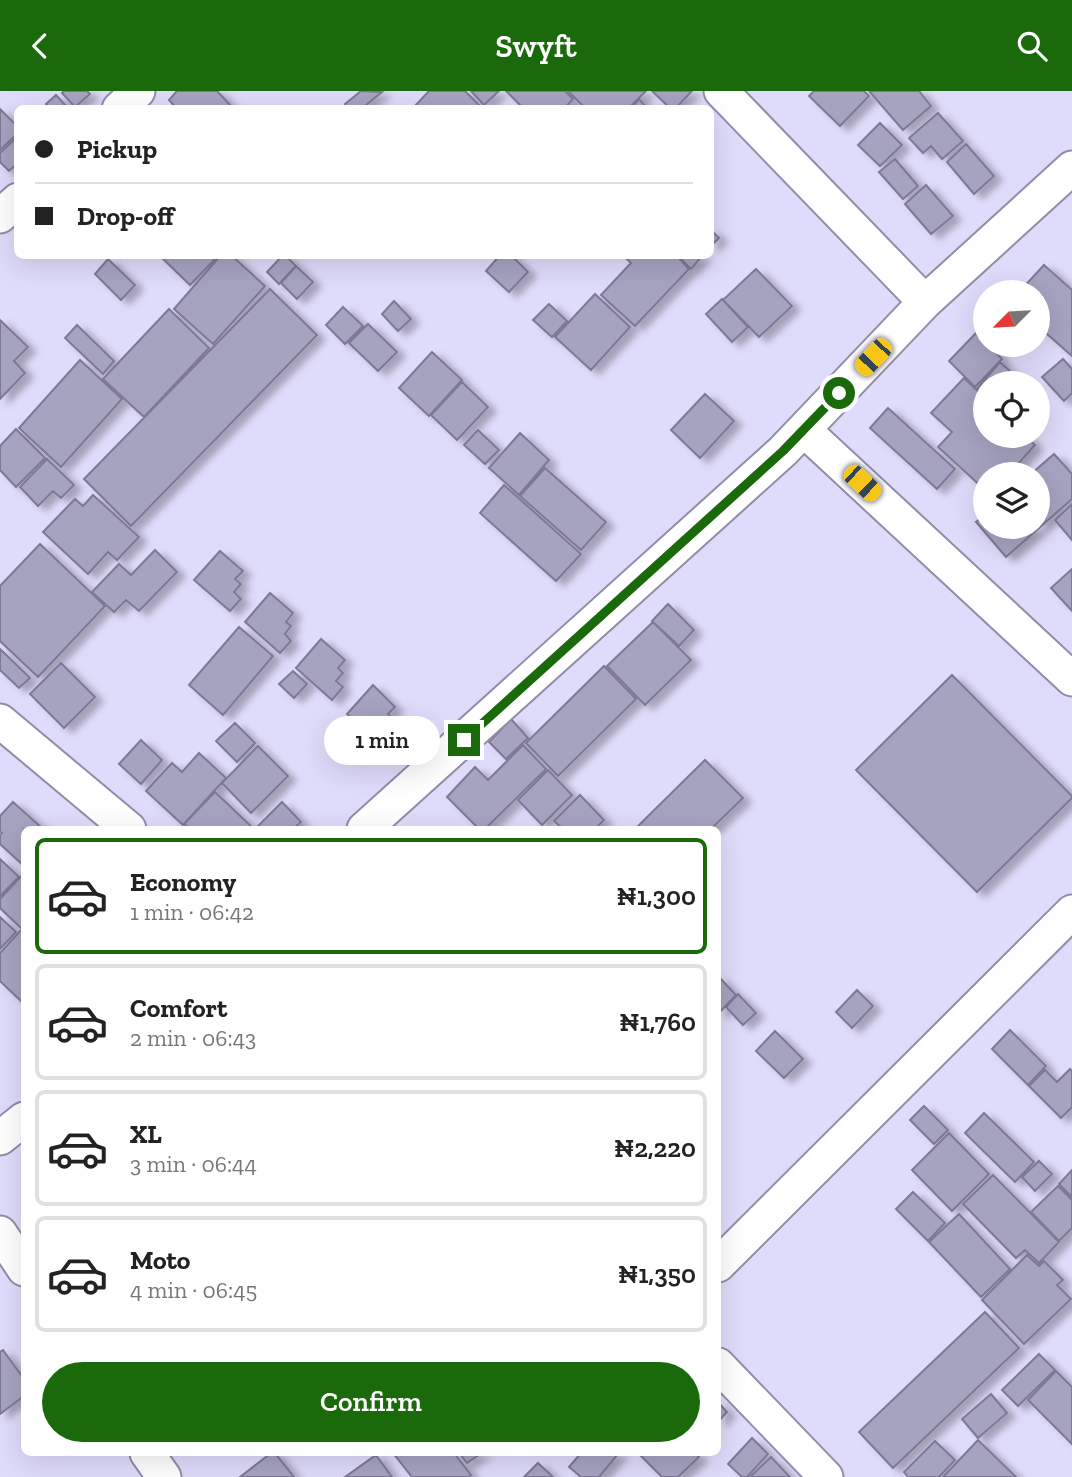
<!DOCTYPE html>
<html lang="en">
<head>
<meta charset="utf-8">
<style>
	body { margin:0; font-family:"Zilla Slab",serif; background:#f2f2f2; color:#222; height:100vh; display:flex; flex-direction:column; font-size:26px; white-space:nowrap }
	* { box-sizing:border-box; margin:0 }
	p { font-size:23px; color:#767676 }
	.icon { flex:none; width:38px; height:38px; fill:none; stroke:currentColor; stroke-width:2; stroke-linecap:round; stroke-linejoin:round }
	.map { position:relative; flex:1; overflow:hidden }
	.details { position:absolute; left:21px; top:735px; width:700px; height:630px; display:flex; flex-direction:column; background:#fff; border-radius:10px; box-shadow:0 7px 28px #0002 }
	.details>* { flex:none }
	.top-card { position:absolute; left:14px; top:14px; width:700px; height:154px; border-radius:10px; box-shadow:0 7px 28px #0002; display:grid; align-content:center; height:154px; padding:0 21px; background:#fff }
	.needle { width:46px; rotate:246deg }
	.fabs { position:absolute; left:973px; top:189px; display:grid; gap:14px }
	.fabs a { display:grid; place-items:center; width:77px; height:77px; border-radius:50%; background:#fff; box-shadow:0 7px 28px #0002; font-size:35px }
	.end { position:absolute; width:32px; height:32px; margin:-16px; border:9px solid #1a6a0c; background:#fff; box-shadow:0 0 0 4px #fff }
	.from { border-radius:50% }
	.bubble { position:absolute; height:49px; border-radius:24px; background:#fff; box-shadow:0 7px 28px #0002; font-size:23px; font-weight:600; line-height:49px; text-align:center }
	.car { position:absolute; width:21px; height:42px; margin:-21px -10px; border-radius:9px; box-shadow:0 0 5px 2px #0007; background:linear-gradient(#f5c518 24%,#345 0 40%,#f5c518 0 76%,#345 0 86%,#f5c518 0) }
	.top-card b { display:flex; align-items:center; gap:24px; height:66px; font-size:26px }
	.top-card b+b { border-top:2px solid #e0e0e0 }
	.top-card i { width:18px; height:18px; background:#222 }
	ul { padding:12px 0 0; list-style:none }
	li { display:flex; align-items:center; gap:21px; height:116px; margin:0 14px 10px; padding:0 7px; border:4px solid #e0e0e0; border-radius:10px }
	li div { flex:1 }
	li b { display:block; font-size:26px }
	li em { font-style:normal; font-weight:600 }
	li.on { border-color:#1a6a0c }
	li>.icon { width:63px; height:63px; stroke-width:1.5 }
	.button { display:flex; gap:14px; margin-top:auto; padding:14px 21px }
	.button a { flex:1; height:80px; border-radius:42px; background:#1a6a0c; color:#fff; font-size:28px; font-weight:600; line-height:80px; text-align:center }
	header { display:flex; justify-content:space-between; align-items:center; height:91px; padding:0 21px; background:#1a6a0c; color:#fff; font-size:32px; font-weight:600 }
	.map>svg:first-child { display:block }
	.building { fill:#a6a3c1; stroke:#7d7996; stroke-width:2; filter:url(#shadow) }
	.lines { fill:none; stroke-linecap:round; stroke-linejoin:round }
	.minor-casing { stroke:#908ca9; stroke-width:37 }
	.minor { stroke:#fff; stroke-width:33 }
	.route { stroke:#1a6a0c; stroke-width:9 }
</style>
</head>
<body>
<header><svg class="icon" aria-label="back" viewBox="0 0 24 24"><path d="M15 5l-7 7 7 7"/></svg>Swyft<svg class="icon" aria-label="search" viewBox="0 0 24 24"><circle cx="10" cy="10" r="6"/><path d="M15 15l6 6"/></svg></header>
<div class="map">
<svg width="1072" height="1386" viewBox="0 0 1072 1386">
	<defs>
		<filter id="shadow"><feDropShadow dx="8" dy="4.5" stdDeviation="3.5" flood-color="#0004"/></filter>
	</defs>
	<rect width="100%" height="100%" fill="#dfdbfb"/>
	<path class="building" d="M64,0H87L90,3L75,16L62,2Z
		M177,0H217L234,18H177L169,9Z
		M361,0L382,1L361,18H348L345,13Z
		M429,0H465L479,14L476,18H412Z
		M471,0H499L484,14Z
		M506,0H565L573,8L564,18H524Z
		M568,0H646L628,18H586Z
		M652,0H692L675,18H671Z
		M814,0H864L869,5L840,35L809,5Z
		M869,0H919L931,15L903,39Z
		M56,4L67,16L65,18H51L46,13Z
		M639,8L648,18H630Z
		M0,18L18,36V42L0,59Z
		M938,22L963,50L942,68L931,55L923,62L909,47Z
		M880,32L902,54L880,75L858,54Z
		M18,45V72L9,80L0,71V62Z
		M966,53L994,85L974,103L947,71Z
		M895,68L918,95L903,108L879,81Z
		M926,94L953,125L931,143L905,113Z
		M710,138L719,147L710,156Z
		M159,164H219L190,194Z
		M221,164H231L265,195L213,253L174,218Z
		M283,164H285L296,175L279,193L267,181Z
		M500,164H511L528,181L509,201L486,180Z
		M623,164H676L689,178L635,235L601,204L631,172Z
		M677,164H703L691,178Z
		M108,168L135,194L121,209L95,183Z
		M1044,174L1072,199V265L1038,235V201H1019Z
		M296,175L313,191L297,208L281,192Z
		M756,178L792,215L759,246L723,209Z
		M270,198L317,244L131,435L84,388Z
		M595,203L630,236L591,279L555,246Z
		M722,208L748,236L732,251L706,223Z
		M394,210L411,228L398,240L382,223Z
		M549,213L567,230L552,246L533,229Z
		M343,216L363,235L345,253L326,234Z
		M169,218L209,257L144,326L103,288Z
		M0,229L28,256L14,270L25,282L0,308Z
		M368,233L397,261L378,280L349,252Z
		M77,234L114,270L103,283L65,247Z
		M976,242L985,251V254H988L1002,268L975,296L949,270Z
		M432,261L462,289L429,325L399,297Z
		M1063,268L1072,278V302L1064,310L1042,286Z
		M80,269L122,308L61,376L19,337Z
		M1000,271L1023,292H985V305L977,298Z
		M964,287L985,307V345H1025L1035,354L1009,383H985V399L938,356L952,341L931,322Z
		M462,291L488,316L457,349L431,324Z
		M705,303L734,330L700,367L671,339Z
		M888,317L955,378L937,398L870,337Z
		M16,338L45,367L16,396L0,379V355Z
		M478,339L499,359L485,373L464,354Z
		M520,342L549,369L519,404L489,377Z
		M1054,363L1072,383V408L1006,466L976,431L985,424V436H1038V383H1031Z
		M47,368L74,394L61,407L53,400L38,415L20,396Z
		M545,377L606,431L581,459L520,405Z
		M504,394L581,463L556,490L480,422Z
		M93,404L139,446L117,469L108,461L88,483L43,441L75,408L83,415Z
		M1072,413V449L1055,429Z
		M40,453L105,515L38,586L0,550V495Z
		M155,459L177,481L139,520L126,509L114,521L92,501L119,473L131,484Z
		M220,460L243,480L235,488L241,493L234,501L241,508L230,520L194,489Z
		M1072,478V520L1051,497Z
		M270,502L293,522L286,531L291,535L285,543L291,550L280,562L245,531Z
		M668,513L694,539L679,555L652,530Z
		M653,531L691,569L645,614L607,575Z
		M239,536L273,565L223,624L189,594Z
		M321,548L345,569L338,577L343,582L336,590L343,596L332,609L296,577Z
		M0,558L30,587L19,597L0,579Z
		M61,572L95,606L64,637L30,603Z
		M604,575L636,608L558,685L526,652Z
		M293,580L307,593L294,607L279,593Z
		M952,584L1072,705V707L977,801L856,679Z
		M373,594L395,616L388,623L393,628L386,636L393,642L381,655L347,623Z
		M511,628L528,647L506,668L489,651Z
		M235,632L255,652L237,671L216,650Z
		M141,649L162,669L141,693L119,673Z
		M523,654L546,678L485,738H479L447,706L475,676L488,689Z
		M258,655L288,685L251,722L222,692Z
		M199,662L226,687L183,734L146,700L172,672L182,681Z
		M705,669L743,707L711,738H635Z
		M548,679L572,704L542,734L518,709Z
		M215,701L254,738H190L184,733Z
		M580,704L604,729L595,738H563L554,730Z
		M13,711L43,738H24V775L0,753V744L2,742L0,741V725Z
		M282,711L301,731L293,738H258L256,737Z
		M0,768L19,786L0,805Z
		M24,782V840L0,817V808Z
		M0,826L16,841L0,858Z
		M22,838L24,841V913L0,890V862Z
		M718,885L736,904L718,923Z
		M857,899L873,915L852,937L836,921Z
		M738,903L756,922L743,934L726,916Z
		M1010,939L1046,975L1028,994L992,958Z
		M775,940L803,968L784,987L756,960Z
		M1070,978L1072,980V1016L1061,1027L1029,995L1045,979L1057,991Z
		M924,1015L948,1039L934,1053L910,1029Z
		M984,1022L1034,1071L1015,1091L965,1042Z
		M949,1042L989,1083L952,1120L912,1079Z
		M1039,1070L1052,1083L1035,1100L1022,1086Z
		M1072,1079V1106L1059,1093Z
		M993,1084L1059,1151L1039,1172L1025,1159L1016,1167L963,1113Z
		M1058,1095L1072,1109V1137L1059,1150L1031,1121Z
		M913,1101L945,1132L928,1150L896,1118Z
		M959,1123L1010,1178L981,1206L929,1151Z
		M1027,1164L1039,1175L1044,1170L1063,1189L1057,1194L1071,1208L1024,1253L982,1209Z
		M985,1221L1019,1257L893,1377L859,1341Z
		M3,1259L24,1288V1305L0,1323V1261Z
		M1039,1263L1055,1279L1018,1315L1002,1299Z
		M1056,1280L1072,1296V1353L1028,1309Z
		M991,1303L1007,1322L978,1347L962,1328Z
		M718,1311L727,1321L718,1331Z
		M752,1347L768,1363L747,1386H742L728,1373Z
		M978,1349L1016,1386H943Z
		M935,1350L955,1369L939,1386H908L904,1381Z
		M271,1362H275L294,1386H240Z
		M393,1362H454L471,1384L468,1386H412Z
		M459,1362H482L467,1372Z
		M581,1362H619L599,1386H581L569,1376Z
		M638,1362H695L699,1366L678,1386H662Z
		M376,1364L392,1386H345Z
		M771,1366L790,1386H750Z
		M538,1372L553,1386H524Z"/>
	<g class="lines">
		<defs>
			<path id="minor" d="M721,0L925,211
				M119,18L138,0
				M0,125L18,109
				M804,339L1072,588
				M0,630L129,738
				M364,738L783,360L925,211L1072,77
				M0,1047L24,1028
				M0,1142L24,1178
				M718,1174L1072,821
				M718,1274L826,1386
				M147,1362L164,1386"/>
		</defs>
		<use href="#minor" class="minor-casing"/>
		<use href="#minor" class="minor"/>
	</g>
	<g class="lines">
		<path class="route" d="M464,649L783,360L839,302"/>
	</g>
</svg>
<div class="fabs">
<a><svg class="needle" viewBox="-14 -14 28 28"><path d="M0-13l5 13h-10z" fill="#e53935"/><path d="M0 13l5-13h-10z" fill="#767676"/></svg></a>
<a><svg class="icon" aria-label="locate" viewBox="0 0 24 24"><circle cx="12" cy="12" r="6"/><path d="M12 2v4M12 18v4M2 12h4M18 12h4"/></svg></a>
<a><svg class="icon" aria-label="layers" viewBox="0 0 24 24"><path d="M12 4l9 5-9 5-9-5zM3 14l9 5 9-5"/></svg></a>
</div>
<i class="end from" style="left:839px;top:302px"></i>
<i class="end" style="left:464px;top:649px"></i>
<div class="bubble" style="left:324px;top:625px;width:116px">1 min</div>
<i class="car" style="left:873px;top:266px;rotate:223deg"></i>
<i class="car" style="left:862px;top:392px;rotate:133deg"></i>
<div class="top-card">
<b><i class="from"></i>Pickup</b>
<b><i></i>Drop-off</b>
</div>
<section class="details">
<ul>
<li class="on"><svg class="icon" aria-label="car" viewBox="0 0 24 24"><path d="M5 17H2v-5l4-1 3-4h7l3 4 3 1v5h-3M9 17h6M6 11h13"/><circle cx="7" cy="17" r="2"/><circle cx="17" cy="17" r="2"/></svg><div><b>Economy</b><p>1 min · 06:42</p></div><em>₦1,300</em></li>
<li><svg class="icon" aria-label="car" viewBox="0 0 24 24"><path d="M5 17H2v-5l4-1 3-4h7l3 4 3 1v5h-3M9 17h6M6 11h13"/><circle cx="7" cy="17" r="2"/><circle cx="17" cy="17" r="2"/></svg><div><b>Comfort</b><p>2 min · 06:43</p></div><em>₦1,760</em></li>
<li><svg class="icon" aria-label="car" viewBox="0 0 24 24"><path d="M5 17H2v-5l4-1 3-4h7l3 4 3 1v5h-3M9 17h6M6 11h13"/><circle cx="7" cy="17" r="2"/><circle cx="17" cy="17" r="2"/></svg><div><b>XL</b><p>3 min · 06:44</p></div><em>₦2,220</em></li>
<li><svg class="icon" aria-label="car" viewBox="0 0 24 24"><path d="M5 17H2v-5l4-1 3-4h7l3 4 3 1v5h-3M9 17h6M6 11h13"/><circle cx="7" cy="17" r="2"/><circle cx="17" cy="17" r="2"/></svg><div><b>Moto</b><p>4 min · 06:45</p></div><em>₦1,350</em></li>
</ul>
<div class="button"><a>Confirm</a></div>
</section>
</div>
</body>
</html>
